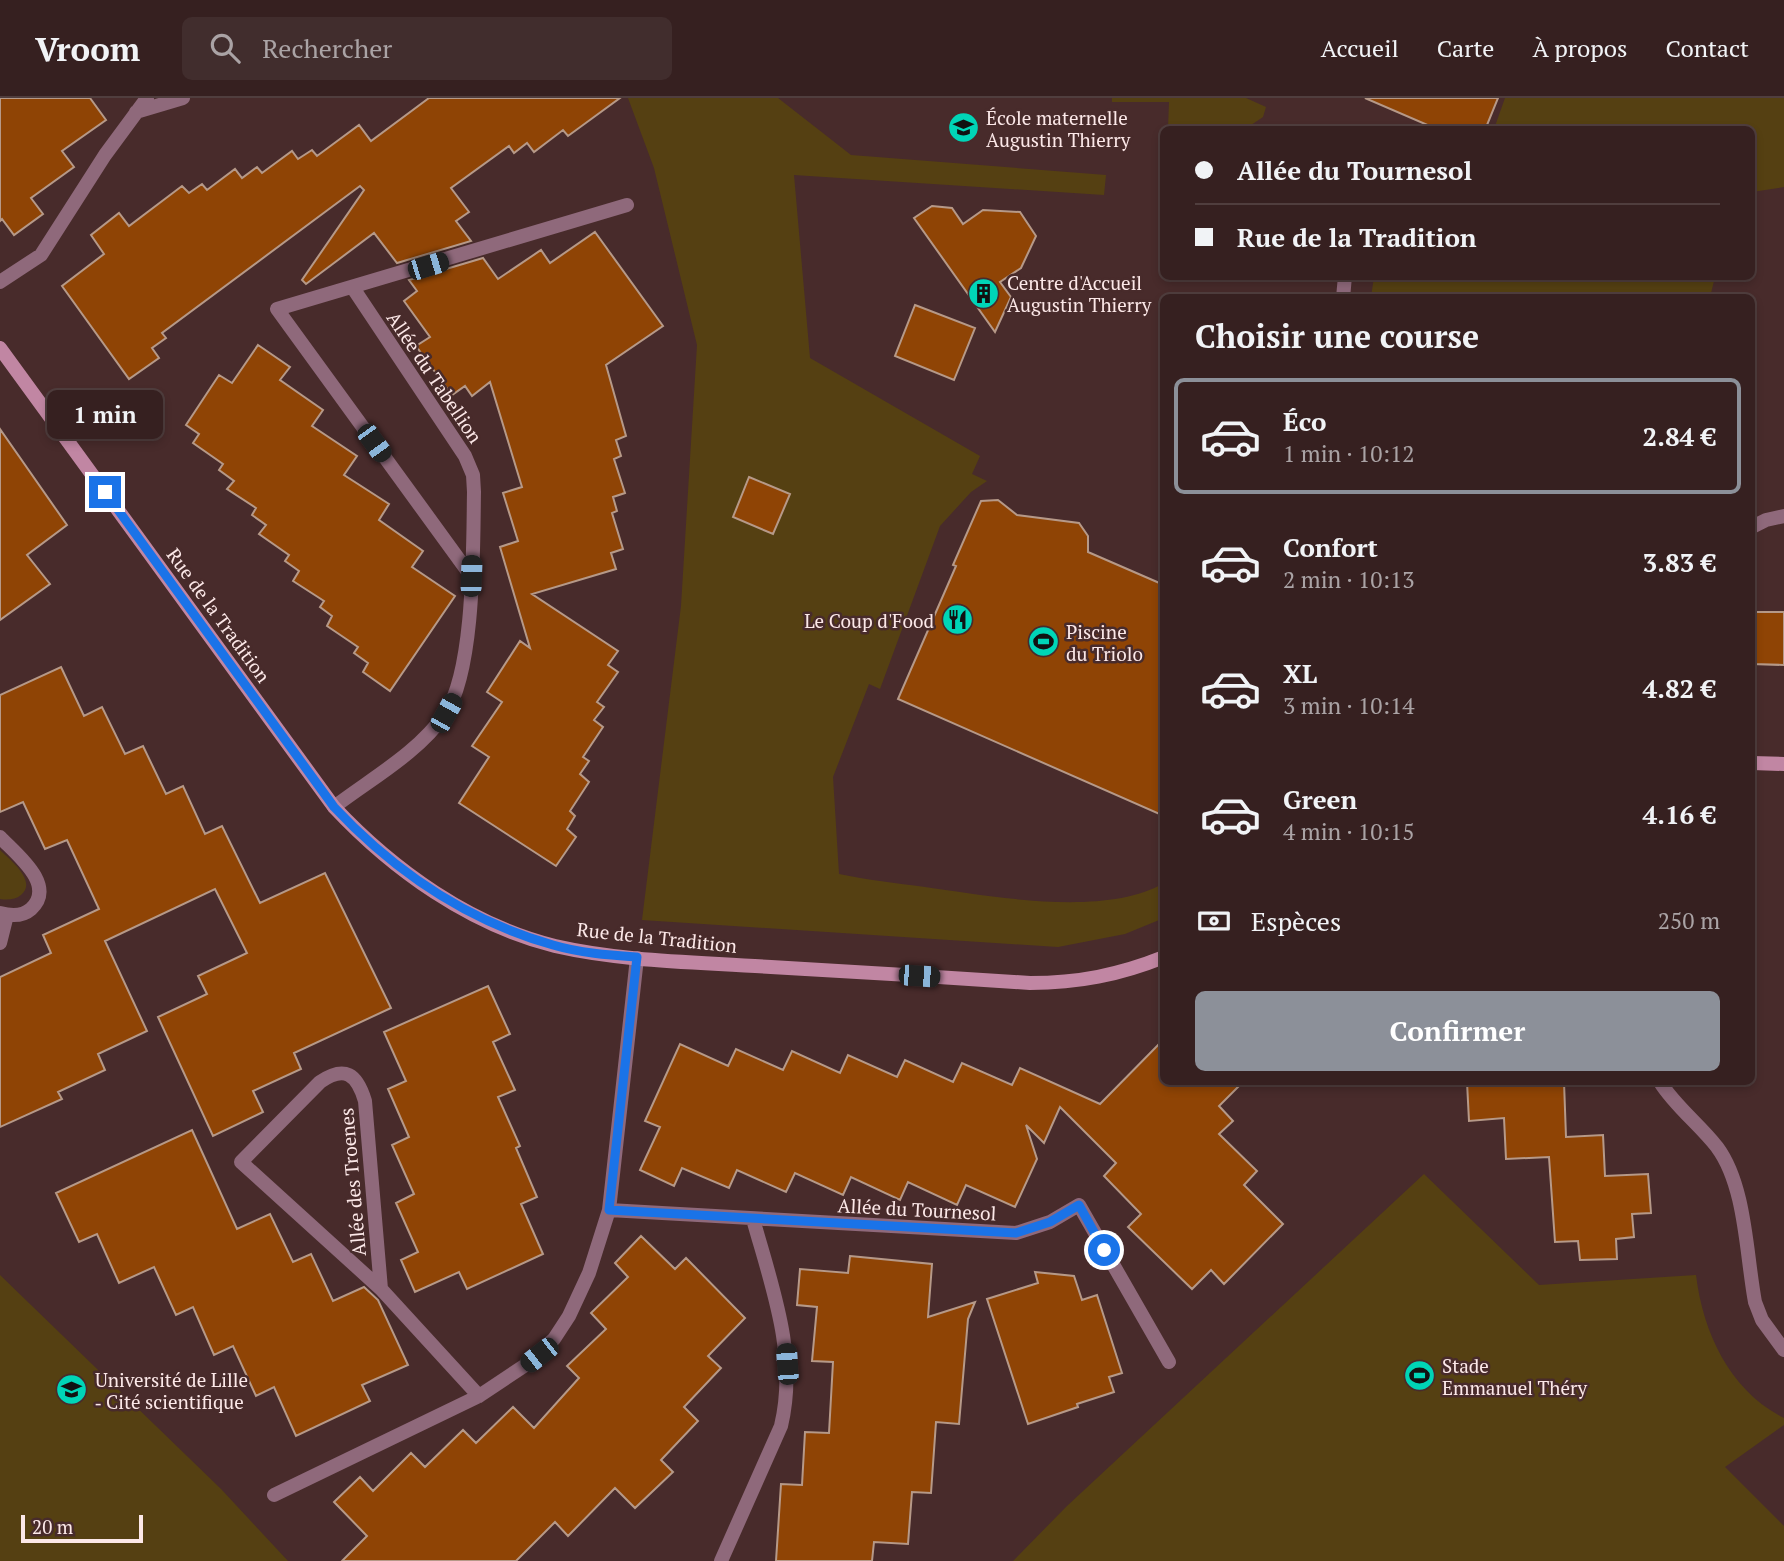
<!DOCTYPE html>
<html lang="fr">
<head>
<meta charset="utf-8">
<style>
	body { margin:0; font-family:"PT Serif",serif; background:#412d2d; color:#f1f3f6; height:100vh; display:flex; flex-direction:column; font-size:26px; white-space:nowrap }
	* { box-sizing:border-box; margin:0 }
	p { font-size:23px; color:#aaa3a5 }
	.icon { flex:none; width:38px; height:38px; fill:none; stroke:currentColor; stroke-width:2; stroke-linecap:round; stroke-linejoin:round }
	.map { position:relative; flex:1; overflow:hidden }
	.details { position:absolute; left:1160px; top:196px; width:595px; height:791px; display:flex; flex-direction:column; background:#362020; border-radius:10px; box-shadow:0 4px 10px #0003,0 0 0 2px #503e3e }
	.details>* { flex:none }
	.banner { position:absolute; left:1160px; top:28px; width:595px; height:154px; border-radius:10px; box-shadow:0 4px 10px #0003,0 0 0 2px #503e3e; display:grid; align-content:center; height:154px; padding:0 35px; background:#362020 }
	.scale { position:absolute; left:21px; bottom:18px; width:122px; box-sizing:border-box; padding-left:7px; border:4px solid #fce8e8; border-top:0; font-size:19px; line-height:24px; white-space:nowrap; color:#fce8e8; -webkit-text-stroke:5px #482b2b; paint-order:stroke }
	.end { position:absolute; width:32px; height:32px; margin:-16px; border:9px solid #1a73e8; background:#fff; box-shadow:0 0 0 4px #fff }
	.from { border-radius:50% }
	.bubble { position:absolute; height:49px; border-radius:10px; background:#362020; box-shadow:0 4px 10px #0003,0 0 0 2px #503e3e; font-size:23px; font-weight:700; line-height:49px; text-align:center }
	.car { position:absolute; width:21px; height:42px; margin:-21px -10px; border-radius:9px; box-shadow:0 0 5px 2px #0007; background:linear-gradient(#222 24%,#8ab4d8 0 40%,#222 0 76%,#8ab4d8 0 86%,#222 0) }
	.banner b { display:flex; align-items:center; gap:24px; height:66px; font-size:26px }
	.banner b+b { border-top:2px solid #503e3e }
	.banner i { width:18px; height:18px; background:#f1f3f6 }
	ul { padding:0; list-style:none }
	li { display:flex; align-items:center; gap:21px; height:116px; margin:0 14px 10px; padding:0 21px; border:4px solid transparent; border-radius:10px }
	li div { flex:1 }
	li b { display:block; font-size:26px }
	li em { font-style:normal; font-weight:700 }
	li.active { border-color:#8c9099 }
	li>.icon { width:63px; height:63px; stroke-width:1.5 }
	h2 { padding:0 35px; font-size:32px; line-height:84px }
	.pay { display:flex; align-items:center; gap:18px; height:77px; padding:0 35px; font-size:26px }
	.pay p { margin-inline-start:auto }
	.primary-button { display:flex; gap:14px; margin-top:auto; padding:14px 35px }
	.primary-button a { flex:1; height:80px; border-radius:10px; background:#8c9099; color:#fff; font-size:28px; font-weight:700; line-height:80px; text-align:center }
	header { display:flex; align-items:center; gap:42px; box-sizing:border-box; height:98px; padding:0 35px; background:#362020; border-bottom:2px solid #503e3e }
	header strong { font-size:33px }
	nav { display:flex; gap:38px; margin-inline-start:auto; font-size:24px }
	.search { width:490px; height:63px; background:#412d2d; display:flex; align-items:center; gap:18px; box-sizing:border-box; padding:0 24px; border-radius:10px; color:#aaa3a5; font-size:26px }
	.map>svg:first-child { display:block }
	.green { fill:#554012 }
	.building { fill:#8f4405; stroke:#b69988; stroke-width:2 }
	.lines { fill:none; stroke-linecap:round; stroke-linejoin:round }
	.street { stroke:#8f697b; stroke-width:14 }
	.secondary { stroke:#c186a3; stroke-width:14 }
	.route { stroke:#1a73e8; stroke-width:9 }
	.labels { text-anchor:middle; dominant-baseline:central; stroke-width:5; stroke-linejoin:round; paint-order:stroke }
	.poi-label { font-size:19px; fill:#fce8e8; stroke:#482b2b; text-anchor:start }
	.street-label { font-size:19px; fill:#fce8e8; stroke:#482b2b }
</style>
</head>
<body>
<header>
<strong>Vroom</strong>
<div class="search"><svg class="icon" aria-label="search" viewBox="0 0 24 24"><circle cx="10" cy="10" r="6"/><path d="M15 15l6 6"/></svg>Rechercher</div>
<nav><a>Accueil</a><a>Carte</a><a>À propos</a><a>Contact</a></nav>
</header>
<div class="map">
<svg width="1784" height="1463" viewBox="0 0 1784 1463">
	<rect width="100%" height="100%" fill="#482b2b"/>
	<path class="green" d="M628,0H778L851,57L1106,77L1104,97L794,77L810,260L980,358L972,376L987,383L971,394L940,428L880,591L869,586L833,679L839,776C867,782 896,785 925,789C990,798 1105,820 1164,785V820L1125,836L1058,849L642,822L681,508L697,247L654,70Z
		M1112,0H1246L1266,9L1263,19L1245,31H1168L1169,4H1112Z
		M1505,0H1784V89L1752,94V32L1494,31Z
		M1374,179V178L1715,179L1710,199H1371Z
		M0,752C9,761 38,783 21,797C15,802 7,802 0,801Z
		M1424,1076L1539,1187L1696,1177C1703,1235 1730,1293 1784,1320V1327L1725,1369L1784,1428V1463H1013L1067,1408Z
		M0,1177L221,1391L288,1463H0Z"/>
	<path class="building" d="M0,0H90L106,22L62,53L74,69L31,100L43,116L14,137L2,121L0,123Z
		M429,0H620L568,38L563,32L534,54L527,45L514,55L509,48L451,90L469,114L456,123L471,143L397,165L374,135L306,186L302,182L364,92L360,88L162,235L166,240L152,250L159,260L129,281L62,188L104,156L91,137L119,115L129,128L182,88L189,95L202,86L207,92L235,71L242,80L257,69L262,75L292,53L298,61L312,52L317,58L359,27L371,43Z
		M1365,0H1498L1485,32H1439Z
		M932,108L952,110L963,126L983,112L1020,114L1036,138L1021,170L1000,184L1011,199L995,234L914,120Z
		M595,134L663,228L606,267L626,338L616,342L621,358L614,361L625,395L613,399L617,413L612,415L623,451L611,455L616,471L532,496L618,553L608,567L618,574L597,604L604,609L594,622L603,629L583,659L589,663L580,676L589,684L570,713L575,718L567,731L576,739L556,768L459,705L489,659L472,648L502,604L487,594L520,543L530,550L500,449L518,443L503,395L522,389L490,284L472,298L465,288L452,297L416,248L430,239L404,203L417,193L409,182L483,160L498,181L541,152L550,165Z
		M915,207L975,230L954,282L895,258Z
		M258,247L290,269L280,282L323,312L312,328L357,358L344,377L389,406L379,422L423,453L412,469L455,498L390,593L363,574L368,565L354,555L358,549L327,528L332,518L320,509L324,503L293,483L299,473L285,463L289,457L259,436L266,427L252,417L256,410L227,391L234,383L219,372L223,366L193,345L199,336L186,327L219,277L232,285Z
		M0,331L67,427L27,457L50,486L0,522Z
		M749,379L790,396L773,436L733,419Z
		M998,402L1017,417L1079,425L1088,438V454L1164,487V718L898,601L956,468L953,467L981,403Z
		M1752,514H1784V567L1752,566Z
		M61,569L84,618L102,609L125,656L143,648L166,696L183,688L205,736L222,728L260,805L325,775L391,910L294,955L301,971L253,993L263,1014L213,1038L158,919L207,896L198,878L247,855L215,791L105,843L147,933L98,956L105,972L58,994L62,1001L0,1029V879L51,855L43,837L99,811L67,742L45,751L23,704L0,714V597Z
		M488,888L510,936L493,944L515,992L498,999L520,1048L516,1050L537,1099L521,1106L543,1156L467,1191L459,1174L415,1194L401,1162L418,1154L396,1105L414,1096L392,1047L409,1039L388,991L406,983L384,934Z
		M1164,941V984H1243L1219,1008L1233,1023L1219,1036L1257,1073L1244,1087L1283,1126L1224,1186L1211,1172L1192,1191L1128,1129L1141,1116L1104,1078L1116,1065L1060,1009L1044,1045L1026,1027L1037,1061L1015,1109L966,1087L957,1107L908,1084L900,1102L851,1079L843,1097L795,1075L786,1094L737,1072L729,1090L682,1070L674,1088L640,1072L660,1029L645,1023L680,946L728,968L736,951L783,972L792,953L840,975L848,957L897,979L905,962L953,984L962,965L1012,987L1020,970L1100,1006Z
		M1467,984H1564L1566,1039L1603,1037L1605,1078L1648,1076L1651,1115L1632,1116L1634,1139L1616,1141L1617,1161L1580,1162L1578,1143L1555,1144L1549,1059L1506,1061L1504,1020L1469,1023Z
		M192,1032L237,1131L270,1116L293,1164L311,1156L333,1203L364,1189L378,1202L408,1267L362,1287L370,1303L296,1338L274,1289L256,1298L233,1248L214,1257L193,1209L176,1217L154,1169L119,1185L97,1136L79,1144L56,1095Z
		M641,1138L675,1171L686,1160L745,1220L708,1258L721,1270L684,1309L698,1323L661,1362L673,1374L635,1410L615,1390L568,1438L555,1424L516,1463H342L367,1438L334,1404L360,1379L373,1393L411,1355L425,1369L463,1332L476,1345L513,1309L534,1330L579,1280L567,1268L606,1231L591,1215L628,1179L615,1165Z
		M850,1158L932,1166L928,1219L975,1204L968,1221L959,1326L936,1324L931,1395L912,1394L908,1446L874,1444L872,1463H776L781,1386L802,1387L805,1334L829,1335L833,1264L812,1263L817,1209L797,1207L800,1171L848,1175Z
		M1035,1174L1074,1178L1082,1202L1097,1197L1122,1275L1109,1279L1114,1294L1077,1306L1078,1309L1028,1326L987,1201L1038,1185Z"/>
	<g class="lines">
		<path class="street" d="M136,14L183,0
			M0,184L41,157L105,57L147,0
			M1343,200L1345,178
			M1752,429L1766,422L1784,418
			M471,478L277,211L627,107
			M334,709C372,680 418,655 445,616C475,573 473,447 474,394L473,377L465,358L353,190
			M0,739C16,756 57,787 31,811C22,819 11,818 0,815
			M0,845L7,817
			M1660,984C1675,1008 1699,1026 1717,1049C1746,1088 1746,1156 1755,1204L1762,1222L1784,1252
			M609,1112L1016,1135L1050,1124L1079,1107L1169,1264
			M381,1191L365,1003C357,976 345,967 320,984L241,1064L381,1191L479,1298
			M274,1397L479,1298L524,1268L554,1241L569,1218L589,1175L609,1112L637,860
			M721,1463L781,1328C798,1257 772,1189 753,1121"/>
		<path class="secondary" d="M0,250L334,709C393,772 470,827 555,848C625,864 700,864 771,869C857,874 944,879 1030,885C1078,885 1119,877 1164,859
			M1752,665L1784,666"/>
	</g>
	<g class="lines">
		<path class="route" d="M105,394L334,709C394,773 468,823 553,847C580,855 609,857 637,859L609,1112L1016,1135L1050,1124L1079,1107L1104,1152"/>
	</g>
	<defs>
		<symbol id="school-disc" viewBox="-11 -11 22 22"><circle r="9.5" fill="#00d5b7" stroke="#482b2b"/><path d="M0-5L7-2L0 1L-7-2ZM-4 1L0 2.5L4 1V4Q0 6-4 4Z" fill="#111"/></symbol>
		<symbol id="building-disc" viewBox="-11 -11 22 22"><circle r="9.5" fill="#00d5b7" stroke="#482b2b"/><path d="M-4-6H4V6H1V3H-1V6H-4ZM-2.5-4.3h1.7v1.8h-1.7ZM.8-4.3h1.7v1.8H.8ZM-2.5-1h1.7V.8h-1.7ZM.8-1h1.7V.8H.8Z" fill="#111"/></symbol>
		<symbol id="restaurant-disc" viewBox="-11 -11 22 22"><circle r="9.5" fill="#00d5b7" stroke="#482b2b"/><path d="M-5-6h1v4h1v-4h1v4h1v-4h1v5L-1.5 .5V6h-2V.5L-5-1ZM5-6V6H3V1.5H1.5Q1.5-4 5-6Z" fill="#111"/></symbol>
		<symbol id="stadium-disc" viewBox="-11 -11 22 22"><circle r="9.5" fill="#00d5b7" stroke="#482b2b"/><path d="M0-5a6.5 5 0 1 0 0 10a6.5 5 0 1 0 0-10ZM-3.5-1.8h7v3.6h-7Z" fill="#111"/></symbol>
		<symbol id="university-disc" viewBox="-11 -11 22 22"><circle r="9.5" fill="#00d5b7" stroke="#482b2b"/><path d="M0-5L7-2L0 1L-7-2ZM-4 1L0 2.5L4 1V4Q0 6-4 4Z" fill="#111"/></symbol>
	</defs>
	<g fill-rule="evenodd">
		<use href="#school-disc" x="946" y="12" width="35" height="35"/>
		<use href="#building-disc" x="966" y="178" width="35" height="35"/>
		<use href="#restaurant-disc" x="940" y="504" width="35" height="35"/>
		<use href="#stadium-disc" x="1026" y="526" width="35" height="35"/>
		<use href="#stadium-disc" x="1402" y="1260" width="35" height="35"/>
		<use href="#university-disc" x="54" y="1274" width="35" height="35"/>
	</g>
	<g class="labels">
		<g class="poi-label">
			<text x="986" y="19">École maternelle<tspan x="986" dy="22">Augustin Thierry</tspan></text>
			<text x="1007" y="184">Centre d'Accueil<tspan x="1007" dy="22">Augustin Thierry</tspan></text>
			<text x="934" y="522" text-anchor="end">Le Coup d'Food</text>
			<text x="1066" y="533">Piscine<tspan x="1066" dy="22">du Triolo</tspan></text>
			<text x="1442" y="1267">Stade<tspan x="1442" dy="22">Emmanuel Théry</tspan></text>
			<text x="95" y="1281">Université de Lille<tspan x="95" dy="22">‐ Cité scientifique</tspan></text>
		</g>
		<g class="street-label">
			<text transform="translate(435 279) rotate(56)">Allée du Tabellion</text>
			<text transform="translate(219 517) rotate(54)">Rue de la Tradition</text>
			<text transform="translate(657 839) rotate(6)">Rue de la Tradition</text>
			<text transform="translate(352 1084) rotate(-95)">Allée des Troenes</text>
			<text transform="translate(917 1111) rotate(3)">Allée du Tournesol</text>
		</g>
	</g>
</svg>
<div class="scale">20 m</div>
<i class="end from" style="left:1104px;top:1152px"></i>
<i class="end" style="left:105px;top:394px"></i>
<div class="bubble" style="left:47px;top:292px;width:116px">1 min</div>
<i class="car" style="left:428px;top:168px;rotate:73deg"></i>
<i class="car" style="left:374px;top:345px;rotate:144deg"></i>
<i class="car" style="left:471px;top:478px;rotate:2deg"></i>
<i class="car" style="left:446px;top:615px;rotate:29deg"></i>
<i class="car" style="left:919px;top:878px;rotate:94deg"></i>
<i class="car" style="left:539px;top:1257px;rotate:232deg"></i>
<i class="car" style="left:787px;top:1266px;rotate:356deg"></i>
<div class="banner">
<b><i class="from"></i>Allée du Tournesol</b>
<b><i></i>Rue de la Tradition</b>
</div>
<section class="details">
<h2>Choisir une course</h2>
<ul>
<li class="active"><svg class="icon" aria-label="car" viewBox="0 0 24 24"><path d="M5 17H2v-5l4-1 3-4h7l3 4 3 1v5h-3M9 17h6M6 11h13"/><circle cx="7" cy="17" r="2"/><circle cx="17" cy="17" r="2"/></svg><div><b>Éco</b><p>1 min · 10:12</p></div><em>2.84 €</em></li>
<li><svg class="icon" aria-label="car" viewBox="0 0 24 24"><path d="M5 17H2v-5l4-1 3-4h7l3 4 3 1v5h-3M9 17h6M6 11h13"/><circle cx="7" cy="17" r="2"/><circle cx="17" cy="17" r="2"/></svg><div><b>Confort</b><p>2 min · 10:13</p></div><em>3.83 €</em></li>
<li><svg class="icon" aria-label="car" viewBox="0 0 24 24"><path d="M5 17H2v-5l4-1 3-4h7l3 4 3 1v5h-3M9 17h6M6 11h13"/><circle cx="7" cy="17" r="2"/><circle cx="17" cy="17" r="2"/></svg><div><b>XL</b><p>3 min · 10:14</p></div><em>4.82 €</em></li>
<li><svg class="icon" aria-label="car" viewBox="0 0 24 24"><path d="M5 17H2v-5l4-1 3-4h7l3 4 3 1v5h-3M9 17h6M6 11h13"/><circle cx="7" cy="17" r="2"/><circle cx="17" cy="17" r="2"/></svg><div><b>Green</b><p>4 min · 10:15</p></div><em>4.16 €</em></li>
</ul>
<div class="pay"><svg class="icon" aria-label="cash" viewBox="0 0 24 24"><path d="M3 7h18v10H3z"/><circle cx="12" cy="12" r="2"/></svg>Espèces<p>250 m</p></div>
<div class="primary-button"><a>Confirmer</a></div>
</section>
</div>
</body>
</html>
